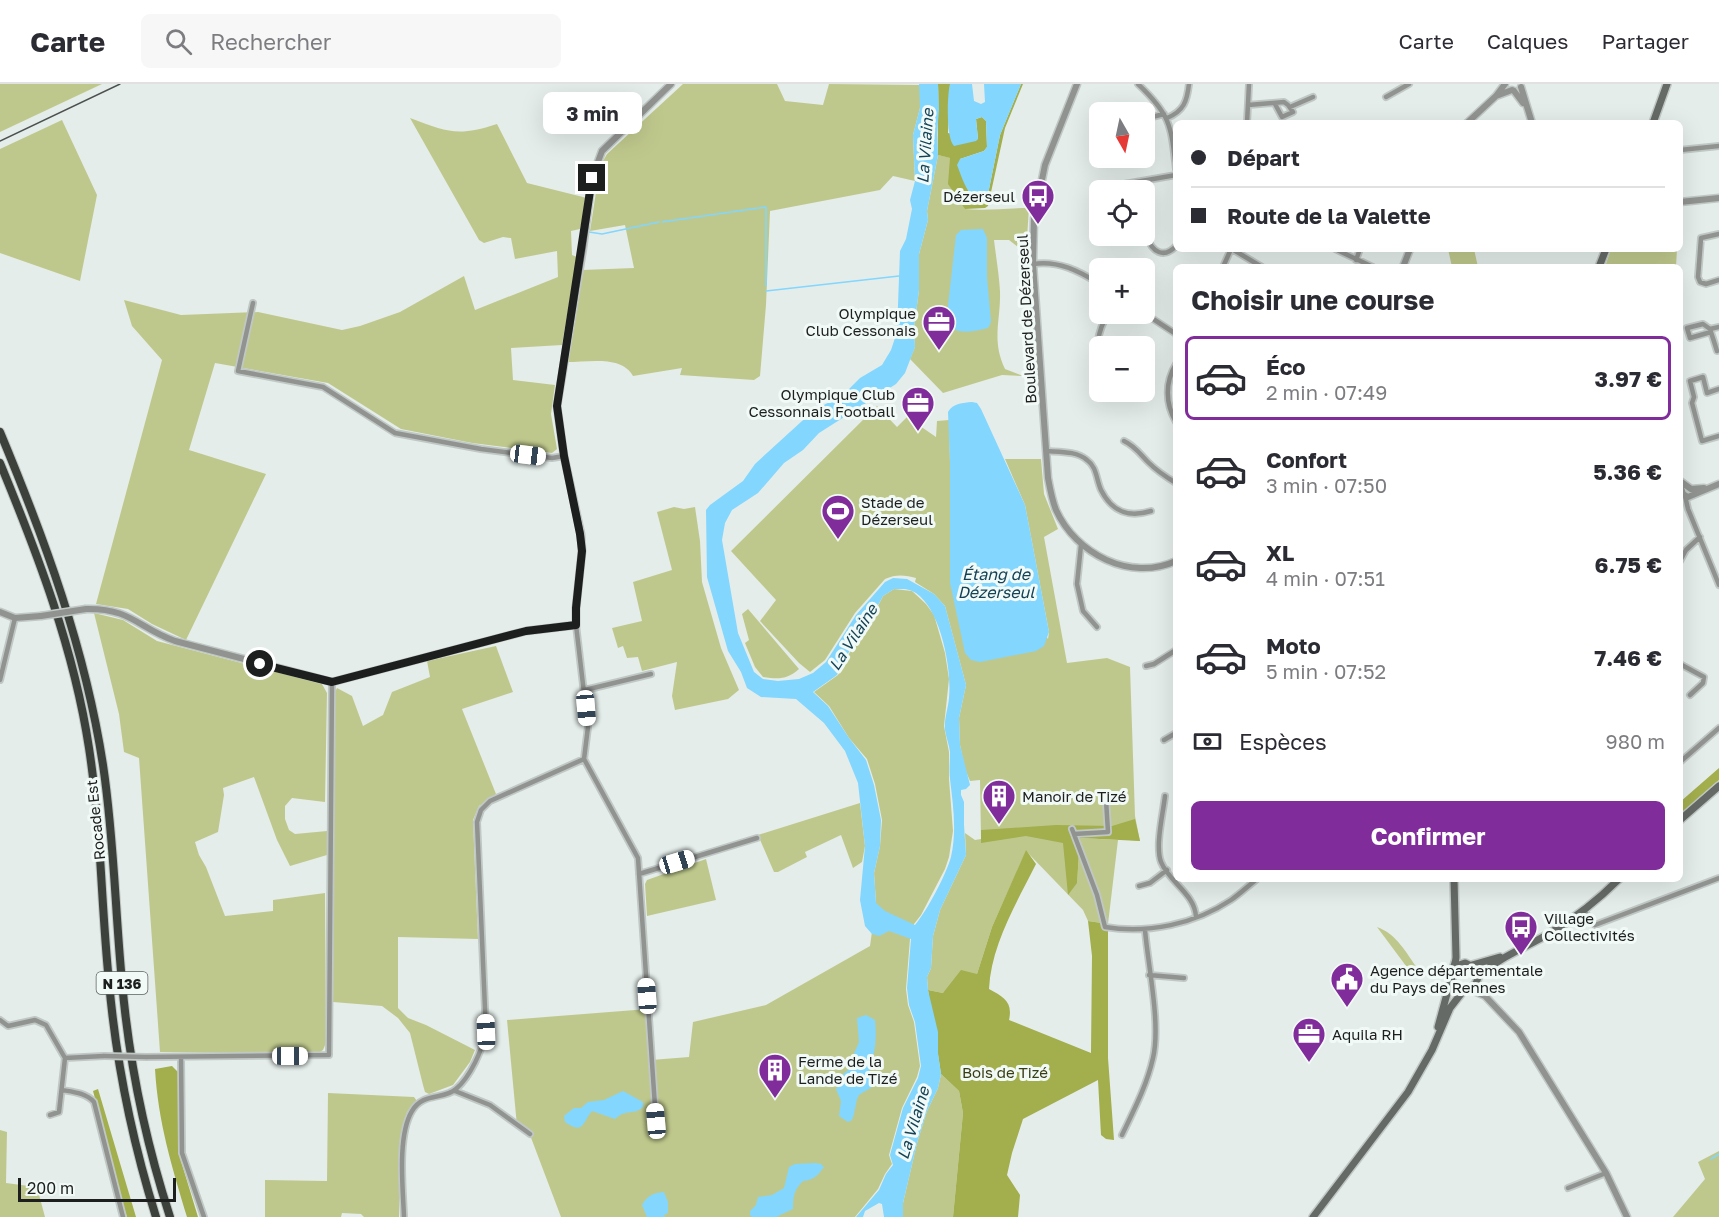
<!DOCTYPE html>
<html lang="fr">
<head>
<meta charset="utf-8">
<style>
	body { margin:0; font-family:"Golos Text",sans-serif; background:#f7f7f7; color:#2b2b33; height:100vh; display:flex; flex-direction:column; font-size:22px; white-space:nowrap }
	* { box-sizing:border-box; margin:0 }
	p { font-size:20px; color:#7c7c81 }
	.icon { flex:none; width:33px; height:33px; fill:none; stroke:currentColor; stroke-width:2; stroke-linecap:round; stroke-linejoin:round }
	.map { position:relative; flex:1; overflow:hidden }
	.drawer { position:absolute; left:1173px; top:180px; width:510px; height:618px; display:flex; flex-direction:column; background:#fff; border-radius:9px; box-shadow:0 6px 24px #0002 }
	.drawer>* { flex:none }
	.guide { position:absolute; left:1173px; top:36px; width:510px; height:132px; border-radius:9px; box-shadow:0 6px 24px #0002; display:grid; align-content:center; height:132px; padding:0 18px; background:#fff }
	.needle { width:39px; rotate:171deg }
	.controls { position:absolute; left:1089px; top:18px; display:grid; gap:12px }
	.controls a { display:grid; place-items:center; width:66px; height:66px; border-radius:9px; background:#fff; box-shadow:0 6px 24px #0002; font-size:30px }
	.scale { position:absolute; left:18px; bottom:15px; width:158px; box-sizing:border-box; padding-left:6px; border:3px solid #1c1f1e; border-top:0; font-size:16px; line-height:21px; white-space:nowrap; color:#1c1f1e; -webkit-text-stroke:4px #f2faf7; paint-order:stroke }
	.end { position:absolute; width:27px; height:27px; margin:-14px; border:8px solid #1c1f1e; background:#fff; box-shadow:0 0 0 3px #fff }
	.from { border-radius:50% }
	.bubble { position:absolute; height:42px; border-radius:9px; background:#fff; box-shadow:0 6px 24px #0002; font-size:20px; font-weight:700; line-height:42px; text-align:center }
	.car { position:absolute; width:18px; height:36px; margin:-18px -9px; border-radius:8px; box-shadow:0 0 4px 2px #0007; background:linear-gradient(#fff 24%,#345 0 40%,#fff 0 76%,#345 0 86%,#fff 0) }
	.guide b { display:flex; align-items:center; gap:21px; height:57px; font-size:22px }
	.guide b+b { border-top:2px solid #e1e1e2 }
	.guide i { width:15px; height:15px; background:#2b2b33 }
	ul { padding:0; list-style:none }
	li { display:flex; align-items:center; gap:18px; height:84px; margin:0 12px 9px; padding:0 6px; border:3px solid transparent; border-radius:9px }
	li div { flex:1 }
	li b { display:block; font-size:22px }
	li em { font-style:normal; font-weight:700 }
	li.selected { border-color:#802c9b }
	li>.icon { width:54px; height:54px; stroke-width:1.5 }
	h2 { padding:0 18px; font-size:27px; line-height:72px }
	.pay { display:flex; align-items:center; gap:15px; height:66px; padding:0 18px; font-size:22px }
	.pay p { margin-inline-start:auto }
	.action { display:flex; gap:12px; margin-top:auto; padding:12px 18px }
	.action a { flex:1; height:69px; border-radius:9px; background:#802c9b; color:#fff; font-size:24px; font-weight:700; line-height:69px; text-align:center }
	header { display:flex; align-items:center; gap:36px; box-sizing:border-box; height:84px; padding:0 30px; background:#fff; border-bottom:2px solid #e1e1e2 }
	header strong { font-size:28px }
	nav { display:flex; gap:33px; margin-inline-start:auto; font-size:21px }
	.search { width:420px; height:54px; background:#f7f7f7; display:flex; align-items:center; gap:15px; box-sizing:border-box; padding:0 21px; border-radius:9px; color:#7c7c81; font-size:22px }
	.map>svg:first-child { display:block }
	.green { fill:#bfc88c }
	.forest { fill:#a3ae4d }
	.water { fill:#83d6fd; fill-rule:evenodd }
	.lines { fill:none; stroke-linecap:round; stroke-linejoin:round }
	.stream { stroke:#83d6fd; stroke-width:1.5 }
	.minor-casing { stroke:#c0c8c5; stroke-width:8 }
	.tertiary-casing { stroke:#c0c8c5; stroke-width:9 }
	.secondary-casing { stroke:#c0c8c5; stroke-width:10 }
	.trunk-casing { stroke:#c0c8c5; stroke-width:10 }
	.minor { stroke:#919391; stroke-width:4.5 }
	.tertiary { stroke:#919391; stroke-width:6 }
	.secondary { stroke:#666a66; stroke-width:7 }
	.trunk { stroke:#3c413c; stroke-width:8 }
	.rail { stroke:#4c504f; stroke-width:1.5 }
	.minor-bridge-casing { stroke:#c0c8c5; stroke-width:8; stroke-linecap:butt }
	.tertiary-bridge-casing { stroke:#c0c8c5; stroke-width:9; stroke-linecap:butt }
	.minor-bridge { stroke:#919391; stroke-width:4.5 }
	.tertiary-bridge { stroke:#919391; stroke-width:6 }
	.route { stroke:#1c1f1e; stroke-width:8 }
	.labels { text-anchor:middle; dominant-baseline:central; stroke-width:6; stroke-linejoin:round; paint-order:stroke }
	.shield { fill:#f2faf7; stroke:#5c615f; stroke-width:1.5 }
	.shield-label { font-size:14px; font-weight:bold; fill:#1c1f1e }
	.poi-label { font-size:15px; fill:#1c1f1e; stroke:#f2faf7; text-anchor:start }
	.street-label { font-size:15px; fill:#1c1f1e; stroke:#f2faf7 }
	.park-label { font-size:15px; fill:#393d14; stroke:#f2faf7 }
	.water-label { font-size:16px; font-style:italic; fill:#144358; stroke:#f2faf7 }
</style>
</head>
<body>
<header>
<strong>Carte</strong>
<div class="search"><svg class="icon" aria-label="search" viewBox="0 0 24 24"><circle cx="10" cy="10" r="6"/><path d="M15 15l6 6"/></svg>Rechercher</div>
<nav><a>Carte</a><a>Calques</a><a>Partager</a></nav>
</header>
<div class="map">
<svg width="1719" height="1133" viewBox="0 0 1719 1133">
	<rect width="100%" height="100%" fill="#e4edea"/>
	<path class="green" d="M0,0H102L0,48Z
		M683,0H777L785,17L823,21L829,0L920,1V24L913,51L915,97L893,92L880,106L770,127L766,221L760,292L754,296L680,291L682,284L633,292C622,271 588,278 567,278L582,186L634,184L625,141L590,147L600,82L607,70Z
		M410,34C448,48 457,53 497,40L527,99L587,114L580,145L571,147L572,171L577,173L562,261L511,264L513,296L555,301L551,330L557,365L552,369L472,359L401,345L328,299L215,279L189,366L266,390L186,556L152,540L128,525L96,520L162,276L132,242L124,216L181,231L258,228L342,246L360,242L400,228L464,192L475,226L558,193L557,167L515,175L511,154L503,153L484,159L479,156Z
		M62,36L97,111L80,197L0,169V65Z
		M938,71L951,74L965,125C986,127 1007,124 1029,124L1026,169L1009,156H994C996,173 999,190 1000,207C1001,236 991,256 1005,285L1023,292L1002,291L943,309L910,275L915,263L914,244L919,206V170L928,136L927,127Z
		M1448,165H1474L1478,183H1452Z
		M1611,165H1677L1676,183H1605Z
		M877,322L897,343L907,333L936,353L937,337L949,336L950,378L1048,555L1049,548L1025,421L1005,375H1041L1044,410L1058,445L1044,453L1067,579L1107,574L1130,583L1135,732L1140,757L1078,751L1077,799L1080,754L1118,756L1108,840L1088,837L1083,826L1026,767L992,843L977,890L943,909L928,906L927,893L931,884L933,852L940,826L966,771L965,749L975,756L981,755L980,696L970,697L965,685L960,661L959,634L966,601L954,556L945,522L934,510L915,498L916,494C905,491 896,490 885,495L855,529L825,576L810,588L799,579L760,537L776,516L731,467Z
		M674,423L684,425L695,423L700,457L702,498L721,564L739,606L728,615L675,626L672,612L677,578L642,587L638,573L627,574L623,562L618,564L612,544L642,537L633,498L672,486L657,428Z
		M894,505L912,507L926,520L934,531L945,569L949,595L944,642L949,668V695L953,747L949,773L945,785L921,831L914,840L910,855L906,905L908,921L914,938L920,982L917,993L902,1024L889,1071L892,1080L885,1090L878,1105L855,1133H561L530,1051L517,1042L507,936L648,925L651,976L689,973L693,938L766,921L870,862L876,819L874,789L880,762L882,736L875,700L867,675L849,654L829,622L814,608L838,591L853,562L871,536L883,512Z
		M748,525L799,585C787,596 778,595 763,593L755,583L745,559L749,556L742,530Z
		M94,529L123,536L157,557L322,600L327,609L325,718L292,714L285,722V735L289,746L295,750L327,747V771L290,782L277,756L254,693L223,704L224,711L218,748L195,758L199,771L206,783L225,832L273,827V816L325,809L326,959L323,966L317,970L160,968L139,674L124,668L119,630Z
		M496,562L513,608L462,625L496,710L479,722L473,736L478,855L398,853V924L408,934L426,941L475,966L470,978L453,1001L429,1010L425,1008L423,1001L410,949L398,934L382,922L333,918L334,610L337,604L352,612L363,642L383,631L392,608L430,593L427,577Z
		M860,719L865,762L862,778L853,784L841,751L805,768L807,773L778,788H774L758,751Z
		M706,775L716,816L647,832L645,800L647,796Z
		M1377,843C1397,850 1406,869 1418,885L1412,890Z
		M941,990L959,1007L963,1029L953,1133H903V1119L917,1059L927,1027L938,1004Z
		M328,1009L414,1013L417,1017L407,1028L400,1054L399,1133H364L361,1130L342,1129L341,1133H265V1096L327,1097Z
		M0,1046L7,1048L6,1099L37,1103L45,1133H0Z
		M1719,1067V1133H1673L1705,1095L1698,1078Z"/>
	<path class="forest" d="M938,0H950L948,49L978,55L976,35L982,33L986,37L987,63L984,67L960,75C964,93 964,112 984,119L987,115L1000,51L1021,0H1023L1005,44L988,122L985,124L965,125L948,100L950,74L938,71C937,47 939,24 938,0Z
		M1719,684V696L1680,731V718Z
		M1135,735L1140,757L1080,754L1077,799L1068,811L1063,759L1026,752L981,759V746L1056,741L1112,742Z
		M1026,766L1036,780C1017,818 991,861 989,905C1004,913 1013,918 1009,936L1091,969L1092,872L1088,837L1108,840V974L1114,1056L1106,1055L1101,1051L1098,996L1023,1035L1012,1069L1007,1091L1020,1111L1018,1133H953L963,1029L959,1007L941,990L928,906L943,909L961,886L977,890L992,843Z
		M172,982L178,988V1067L198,1133H187C172,1083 158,1038 155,985Z
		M98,1005L136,1133H127L124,1124L93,1007Z"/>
	<path class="water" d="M919,0H938L939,25L937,51L938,71L927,127L928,136L919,170V206L914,244L915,263L905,289L896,300L819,349L803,366L784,379L758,409L732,426L725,439L722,456L738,549L754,588L763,595L778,597L799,595L813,589L826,578L856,531L885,498L893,494L907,495L934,510L945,522L966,601L959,634L960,661L970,701L966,705L961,706V711L964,718V741L966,771L940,826L933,852L931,884L927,893L928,906L938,948V969L941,990L938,1004L927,1027L917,1059L903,1119V1133H884L882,1120L879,1119L865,1127L863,1133H856L879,1106L886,1090L893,1081L890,1071L903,1024L918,994L921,982L915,938L909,921L907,904L911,855L889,847L879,852L872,850L865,842L860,816L865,762L858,699L845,667L824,639L796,615L761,613L747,604L741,588L728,567L707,493L706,426L710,421L743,397L755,380L813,327L844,310L860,294L882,281L891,266L897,248L900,167L906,155L912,125L910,116L915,97L913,51L920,24ZM894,505C901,505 909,504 916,509C941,526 952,585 949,614C948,625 944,635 945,646C946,653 949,660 950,668C950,677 949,686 950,695C953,721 957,746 951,773C946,791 927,827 915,841L885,827L876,819L874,789L880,762L881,736L874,701L866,676L849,654L828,622L813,608L837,591L852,562L870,536L883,512Z
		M950,0H972L974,17L981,20L985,18L984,0H1021L1000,51L987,115L984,119C967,113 963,96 957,81L960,75L984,67L987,63L986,37L982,33L976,35L978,55L976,57L954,62C946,54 947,12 950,0Z
		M983,145L987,154V193L991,238L988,244C975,247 962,251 950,243L947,230L956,151L961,146Z
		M972,318L977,319L981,325L1025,421L1049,548L1044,562L1036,567L980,578L971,576L965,569L950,499V378L948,328C953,319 963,319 972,318Z
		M866,931L875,936C877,955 875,969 869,987L873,996V1002C869,1006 864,1007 859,1011C856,1014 855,1030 852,1036L848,1038L839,1032L841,1017L836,1005L841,998L843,990L851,984L853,972L859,958L857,934Z
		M623,1007L643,1018V1023C633,1032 627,1024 615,1035L592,1027C582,1039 584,1051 565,1038L564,1032L574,1024H581L588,1018L604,1016Z
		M815,1079L821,1080L824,1083C818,1091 814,1096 803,1097C794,1106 793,1112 793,1125L776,1133H752L750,1131V1127L756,1121L758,1113L772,1111L784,1104L789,1083L795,1080Z
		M664,1108L668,1118V1129L664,1131L665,1133H647L642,1121C648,1111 653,1109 664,1108Z"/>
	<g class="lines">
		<path class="stream" d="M662,138L766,123V202
			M589,148L602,150L659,138
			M766,207L899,192
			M1711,1075L1719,1070"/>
		<defs>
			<path id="minor" d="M1138,0C1171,31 1171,42 1176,85
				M1386,13L1409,0
				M1248,21L1284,18L1288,21L1293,28L1282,33L1275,20
				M1290,23L1313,13
				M1167,34C1184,27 1187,17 1189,0
				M1144,35L1164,30
				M1247,39L1249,0
				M1680,66L1719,62
				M1111,106L1113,102L1176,91
				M1719,150L1701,154L1698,193L1700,198L1706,200L1719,196
				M1147,153C1152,168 1164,175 1176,162
				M1232,165L1262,183
				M1335,165L1373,183
				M1356,176L1360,165
				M1033,180C1058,176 1079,187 1100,200
				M1223,183L1231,165
				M253,219L238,287L323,303L395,349L481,365L552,374L564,372
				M1144,229L1176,250
				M1710,245L1703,240L1687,244L1690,254L1711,248
				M1717,267L1710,245L1719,243
				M1176,280C1165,298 1165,319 1176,338
				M1100,289C1094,270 1097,247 1108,230
				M1719,305L1707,309L1703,293L1690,297L1694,313L1692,319L1702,357L1719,352
				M1124,357C1135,362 1140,370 1149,379C1157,387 1166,393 1176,399
				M1046,367C1060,368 1077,367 1087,376C1097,383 1096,395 1101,406C1112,428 1128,434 1151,427
				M1685,412L1688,425L1719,501
				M1081,461L1077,500L1083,527L1097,543
				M1680,477L1686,466L1700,453
				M1680,580L1704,593L1703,599L1690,611
				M1146,582L1154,580L1176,566
				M0,596L15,534
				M585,606L651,590
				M1164,656L1176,649
				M584,675L638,774L656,1037
				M1680,678L1719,644
				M1165,712C1163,730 1155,762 1161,778C1169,798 1195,810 1196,833
				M1072,745L1097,811L1105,843C1148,850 1195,840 1231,816C1240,810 1248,802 1257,795
				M1074,750L1108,748L1106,716
				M639,790L757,754
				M1139,802L1150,799L1167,786
				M1584,827L1595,841L1719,794
				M1149,891L1184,894
				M0,936L8,942L35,936L46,941L65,974L104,972
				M146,973L329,971L332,598
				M181,973L182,1069L204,1133
				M62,1006C74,1008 86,1009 94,1018L123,1133
				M455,1007L490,1021L530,1050
				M50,1031L59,1028L65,974
				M1122,1051C1134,1026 1147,1001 1153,974C1161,940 1148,882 1145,846
				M1568,1104L1606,1089
				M404,1133C403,1105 397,1052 412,1027C423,1008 444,1016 456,1005C471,992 482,966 486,948L477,738L481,726L490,717L584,675L588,643L576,541"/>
			<path id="tertiary" d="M1077,0L1045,81L1034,135L1033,180L1048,394C1050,405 1052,416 1056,426C1076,470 1130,498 1176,477
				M1521,3L1532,39
				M1514,7L1523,19
				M1496,12L1512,6
				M1467,39L1496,12L1505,0
				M1680,118L1719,114
				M1403,183L1410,165
				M1680,397L1691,405L1704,404
				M1680,401L1683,410L1688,413L1719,400
				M86,525C131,524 138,544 175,557L332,598L526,547L576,541V524L582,467L581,450L564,372L557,322L583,164L592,94L602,67L671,0
				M0,528L15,534L41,532
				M1469,905L1485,912L1519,948L1606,1089L1627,1133"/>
			<path id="secondary" d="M1653,39L1667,0
				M1599,183L1606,165
				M1680,736L1719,702
				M1454,795L1456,873C1456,881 1449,889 1452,897C1458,912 1475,906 1478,894L1475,884L1465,879L1456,882
				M1472,881L1500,873
				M1478,892C1500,873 1525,864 1550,849C1575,834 1598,816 1619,795
				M1438,943L1451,895
				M1313,1133L1408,1008L1432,966L1450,924L1464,906"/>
			<path id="trunk" d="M0,348C45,456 85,564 103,681C114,753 115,825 122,898C129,978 145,1056 170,1133
				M0,379C38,471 74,565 89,664C101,742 101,820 109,898C116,978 132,1056 156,1133"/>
		</defs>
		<use href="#minor" class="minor-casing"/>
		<use href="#tertiary" class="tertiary-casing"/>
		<use href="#secondary" class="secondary-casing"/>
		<use href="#trunk" class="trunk-casing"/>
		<use href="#minor" class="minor"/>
		<use href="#tertiary" class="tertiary"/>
		<use href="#secondary" class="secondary"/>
		<use href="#trunk" class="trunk"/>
		<path class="rail" d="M0,57L120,0"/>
		<defs>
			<path id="minor-bridge" d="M104,972L146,973"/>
			<path id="tertiary-bridge" d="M41,532L86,525"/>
		</defs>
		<use href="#minor-bridge" class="minor-bridge-casing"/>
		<use href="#tertiary-bridge" class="tertiary-bridge-casing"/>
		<use href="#minor-bridge" class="minor-bridge"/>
		<use href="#tertiary-bridge" class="tertiary-bridge"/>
	</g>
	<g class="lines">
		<path class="route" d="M260,580L332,598L526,547L576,541V524L582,467L580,450L564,372L557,322L592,94"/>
	</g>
	<defs>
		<symbol id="bus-pin" viewBox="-11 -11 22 30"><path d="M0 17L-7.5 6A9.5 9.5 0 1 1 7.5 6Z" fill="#802c9b" stroke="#f2faf7"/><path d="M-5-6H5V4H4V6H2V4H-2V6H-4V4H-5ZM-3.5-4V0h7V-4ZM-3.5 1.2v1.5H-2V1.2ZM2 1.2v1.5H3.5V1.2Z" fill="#fff"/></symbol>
		<symbol id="office-pin" viewBox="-11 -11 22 30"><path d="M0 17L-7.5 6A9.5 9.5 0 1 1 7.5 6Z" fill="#802c9b" stroke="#f2faf7"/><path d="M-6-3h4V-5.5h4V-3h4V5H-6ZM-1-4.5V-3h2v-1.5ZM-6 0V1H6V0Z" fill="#fff"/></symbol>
		<symbol id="stadium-pin" viewBox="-11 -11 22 30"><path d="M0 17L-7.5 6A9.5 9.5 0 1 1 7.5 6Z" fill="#802c9b" stroke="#f2faf7"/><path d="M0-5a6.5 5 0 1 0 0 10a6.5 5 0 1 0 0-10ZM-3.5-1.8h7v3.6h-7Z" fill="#fff"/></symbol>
		<symbol id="building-pin" viewBox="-11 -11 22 30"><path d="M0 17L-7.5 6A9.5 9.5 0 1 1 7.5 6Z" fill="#802c9b" stroke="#f2faf7"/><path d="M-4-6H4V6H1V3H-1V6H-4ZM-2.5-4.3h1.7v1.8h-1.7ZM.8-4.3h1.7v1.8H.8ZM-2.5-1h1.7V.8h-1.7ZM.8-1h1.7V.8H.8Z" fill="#fff"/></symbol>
		<symbol id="civic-pin" viewBox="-11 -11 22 30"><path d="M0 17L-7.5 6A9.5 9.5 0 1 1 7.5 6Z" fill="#802c9b" stroke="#f2faf7"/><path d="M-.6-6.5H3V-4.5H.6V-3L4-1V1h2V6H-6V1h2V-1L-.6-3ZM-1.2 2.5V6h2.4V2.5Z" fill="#fff"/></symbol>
	</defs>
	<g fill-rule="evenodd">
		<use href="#bus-pin" x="1019" y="93" width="38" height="52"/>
		<use href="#office-pin" x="920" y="219" width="38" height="52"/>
		<use href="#office-pin" x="899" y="300" width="38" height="52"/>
		<use href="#stadium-pin" x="819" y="408" width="38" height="52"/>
		<use href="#building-pin" x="980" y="693" width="38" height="52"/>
		<use href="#bus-pin" x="1502" y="824" width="38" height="52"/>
		<use href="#civic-pin" x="1328" y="876" width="38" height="52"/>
		<use href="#office-pin" x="1290" y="931" width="38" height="52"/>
		<use href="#building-pin" x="756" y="967" width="38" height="52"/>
	</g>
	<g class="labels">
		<rect class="shield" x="96.5" y="888" width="51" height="22" rx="4.5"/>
		<g class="shield-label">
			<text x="122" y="899">N 136</text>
		</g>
		<g class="poi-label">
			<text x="1015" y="112" text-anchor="end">Dézerseul</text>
			<text x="916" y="229" text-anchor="end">Olympique<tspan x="916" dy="17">Club Cessonais</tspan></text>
			<text x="895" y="310" text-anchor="end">Olympique Club<tspan x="895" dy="17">Cessonnais Football</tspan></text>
			<text x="861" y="418">Stade de<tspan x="861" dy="17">Dézerseul</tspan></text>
			<text x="1022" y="712">Manoir de Tizé</text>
			<text x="1544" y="834">Village<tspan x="1544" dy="17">Collectivités</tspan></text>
			<text x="1370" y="886">Agence départementale<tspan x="1370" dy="17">du Pays de Rennes</tspan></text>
			<text x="1332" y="950">Aquila RH</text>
			<text x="798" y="977">Ferme de la<tspan x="798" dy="17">Lande de Tizé</tspan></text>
		</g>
		<g class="street-label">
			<text transform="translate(1026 235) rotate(-93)">Boulevard de Dézerseul</text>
			<text transform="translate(95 736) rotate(-96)">Rocade Est</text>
		</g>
		<g class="park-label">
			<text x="1005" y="988">Bois de Tizé</text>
		</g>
		<g class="water-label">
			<text transform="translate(925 62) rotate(-86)">La Vilaine</text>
			<text x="996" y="490">Étang de<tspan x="996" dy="18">Dézerseul</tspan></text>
			<text transform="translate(853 553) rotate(-57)">La Vilaine</text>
			<text transform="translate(913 1039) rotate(-73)">La Vilaine</text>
		</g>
	</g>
</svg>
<div class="controls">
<a><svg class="needle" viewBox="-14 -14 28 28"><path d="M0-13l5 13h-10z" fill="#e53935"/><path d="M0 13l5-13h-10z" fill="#7c7c81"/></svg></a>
<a><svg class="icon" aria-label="locate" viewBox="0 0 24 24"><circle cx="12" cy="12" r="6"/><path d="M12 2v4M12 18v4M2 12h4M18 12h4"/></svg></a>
<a>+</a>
<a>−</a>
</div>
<div class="scale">200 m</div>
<i class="end from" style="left:260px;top:580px"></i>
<i class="end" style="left:592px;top:94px"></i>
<div class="bubble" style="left:543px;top:8px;width:99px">3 min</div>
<i class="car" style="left:528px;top:371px;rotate:97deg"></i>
<i class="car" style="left:586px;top:624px;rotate:175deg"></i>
<i class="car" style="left:677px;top:778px;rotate:73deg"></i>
<i class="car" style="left:647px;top:912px;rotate:356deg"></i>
<i class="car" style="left:486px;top:948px;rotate:358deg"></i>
<i class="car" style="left:290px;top:972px;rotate:90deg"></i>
<i class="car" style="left:656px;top:1037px;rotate:355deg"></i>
<div class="guide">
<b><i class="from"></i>Départ</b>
<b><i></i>Route de la Valette</b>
</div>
<section class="drawer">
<h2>Choisir une course</h2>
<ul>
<li class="selected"><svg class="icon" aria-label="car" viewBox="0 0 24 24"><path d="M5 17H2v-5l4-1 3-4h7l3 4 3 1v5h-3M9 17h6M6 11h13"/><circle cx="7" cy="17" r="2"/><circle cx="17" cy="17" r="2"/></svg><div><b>Éco</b><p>2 min · 07:49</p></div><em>3.97 €</em></li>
<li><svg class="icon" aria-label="car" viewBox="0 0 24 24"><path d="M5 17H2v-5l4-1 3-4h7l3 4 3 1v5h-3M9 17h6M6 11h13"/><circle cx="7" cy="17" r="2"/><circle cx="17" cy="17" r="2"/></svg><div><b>Confort</b><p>3 min · 07:50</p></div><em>5.36 €</em></li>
<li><svg class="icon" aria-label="car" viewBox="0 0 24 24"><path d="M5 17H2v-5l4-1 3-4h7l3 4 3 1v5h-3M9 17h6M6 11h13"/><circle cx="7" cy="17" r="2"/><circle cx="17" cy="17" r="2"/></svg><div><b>XL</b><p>4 min · 07:51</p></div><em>6.75 €</em></li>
<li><svg class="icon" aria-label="car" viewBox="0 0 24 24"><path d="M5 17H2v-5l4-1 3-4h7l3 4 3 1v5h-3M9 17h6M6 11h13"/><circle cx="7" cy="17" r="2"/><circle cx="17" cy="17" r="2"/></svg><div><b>Moto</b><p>5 min · 07:52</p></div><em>7.46 €</em></li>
</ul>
<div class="pay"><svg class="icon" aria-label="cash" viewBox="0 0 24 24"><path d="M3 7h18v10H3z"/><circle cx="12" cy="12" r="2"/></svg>Espèces<p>980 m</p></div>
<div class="action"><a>Confirmer</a></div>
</section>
</div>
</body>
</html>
